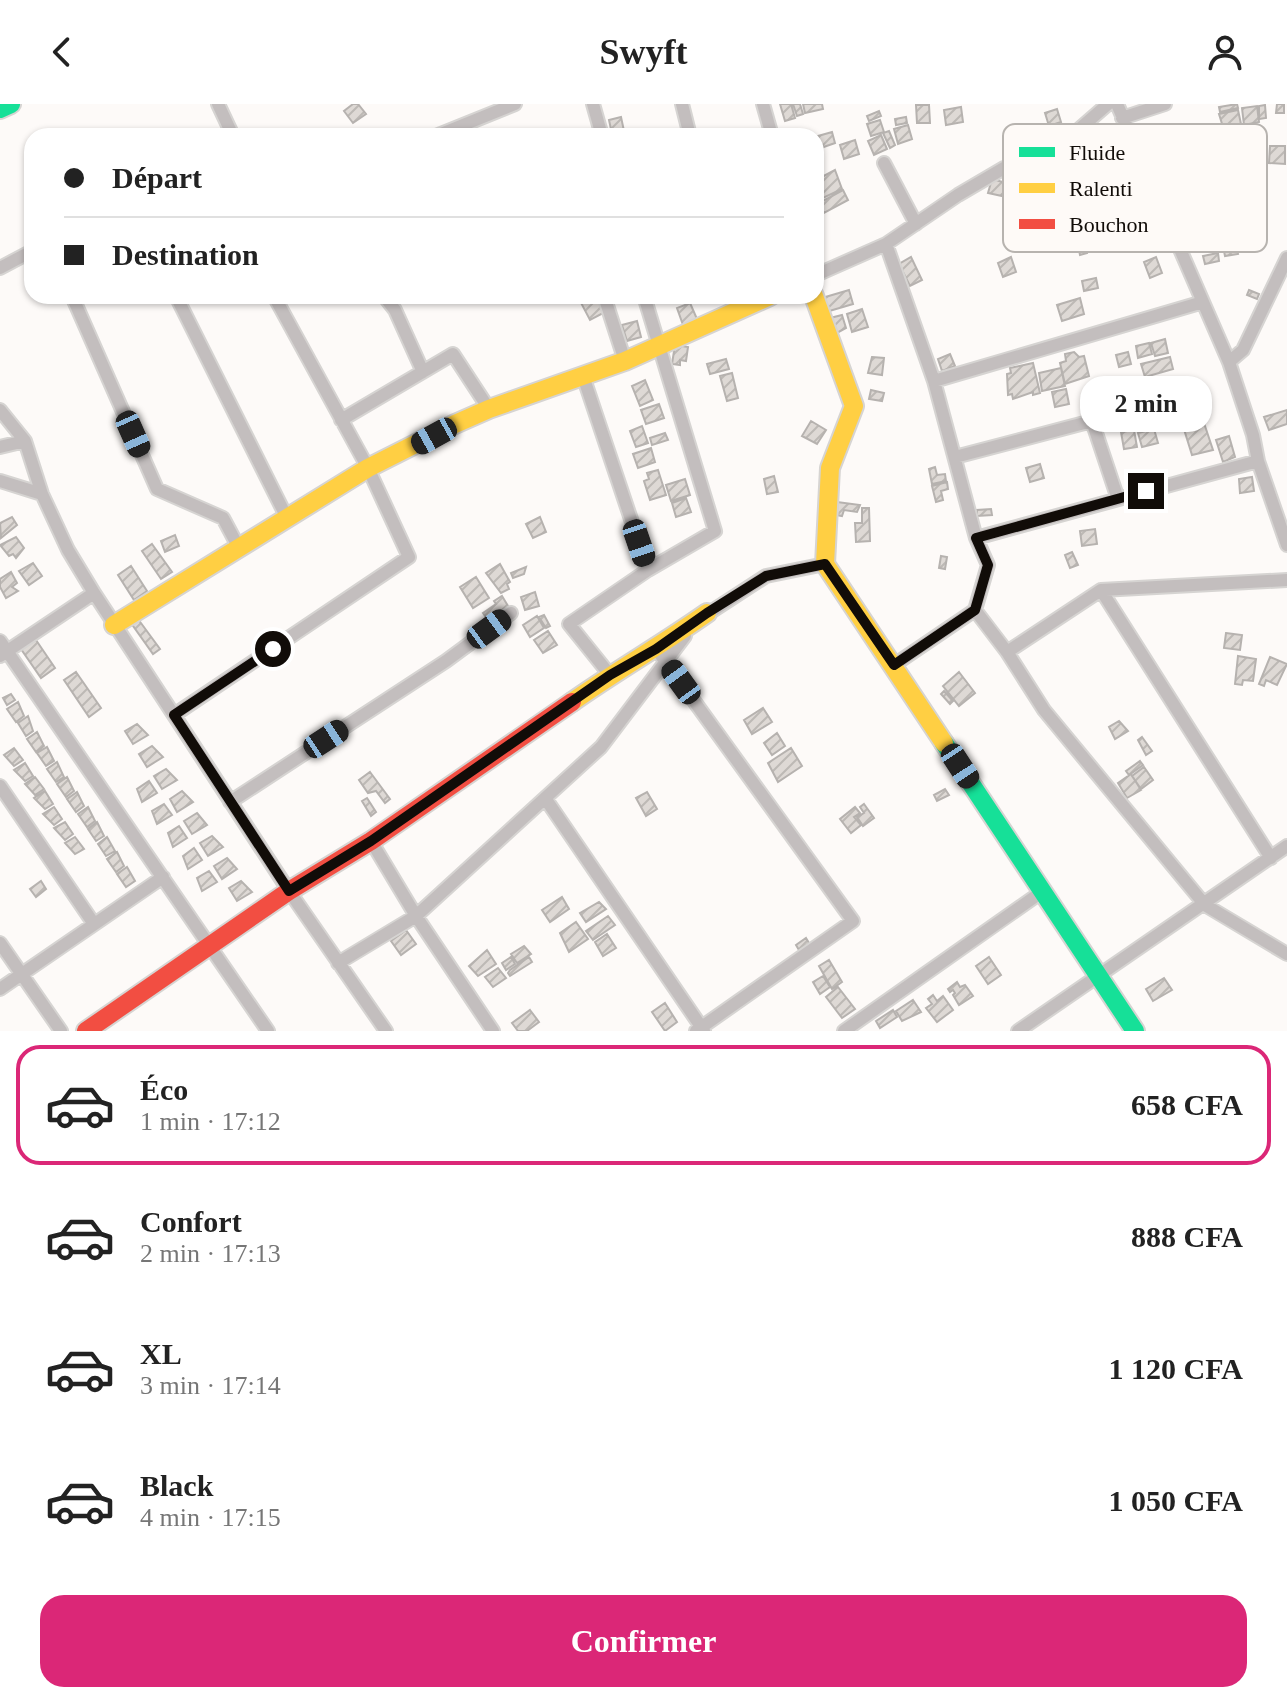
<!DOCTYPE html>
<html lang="fr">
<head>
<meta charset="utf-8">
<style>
	body { margin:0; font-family:"Times New Roman",serif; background:#f2f2f2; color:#222; height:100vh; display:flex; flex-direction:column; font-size:30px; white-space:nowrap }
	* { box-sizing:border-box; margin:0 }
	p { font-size:26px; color:#767676 }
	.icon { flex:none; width:44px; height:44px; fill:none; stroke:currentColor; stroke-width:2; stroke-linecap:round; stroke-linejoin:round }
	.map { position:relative; height:927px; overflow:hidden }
	.panel { display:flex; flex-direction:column; background:#fff; flex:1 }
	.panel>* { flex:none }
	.guide { position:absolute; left:24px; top:24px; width:800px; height:176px; border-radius:24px; box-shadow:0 2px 6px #0004; display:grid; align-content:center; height:176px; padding:0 40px; background:#fff }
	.end { position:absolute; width:36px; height:36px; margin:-18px; border:10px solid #110c08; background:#fff; box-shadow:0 0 0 4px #fff }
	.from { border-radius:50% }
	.bubble { position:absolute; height:56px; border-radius:24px; background:#fff; box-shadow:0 2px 6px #0004; font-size:26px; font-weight:700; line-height:56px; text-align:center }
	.car { position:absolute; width:24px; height:48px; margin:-24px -12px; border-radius:10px; box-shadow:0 0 6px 2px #0007; background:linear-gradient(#222 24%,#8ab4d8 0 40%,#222 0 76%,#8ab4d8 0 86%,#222 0) }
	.guide b { display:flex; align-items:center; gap:28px; height:76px; font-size:30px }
	.guide b+b { border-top:2px solid #e0e0e0 }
	.guide i { width:20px; height:20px; background:#222 }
	ul { padding:14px 0 0; list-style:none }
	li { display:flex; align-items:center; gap:24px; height:120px; margin:0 16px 12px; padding:0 24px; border:4px solid transparent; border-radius:24px }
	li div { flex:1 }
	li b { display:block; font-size:30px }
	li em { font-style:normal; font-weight:700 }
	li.selected { border-color:#db2777 }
	li>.icon { width:72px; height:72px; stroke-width:1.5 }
	.primary-button { display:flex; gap:16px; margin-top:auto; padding:16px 40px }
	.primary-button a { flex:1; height:92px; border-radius:24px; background:#db2777; color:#fff; font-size:32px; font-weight:700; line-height:92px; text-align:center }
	header { display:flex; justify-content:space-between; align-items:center; height:104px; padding:0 40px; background:#fff; font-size:36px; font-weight:700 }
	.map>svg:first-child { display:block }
	.building { fill:url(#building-hatch); stroke:#b6b2af; stroke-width:2 }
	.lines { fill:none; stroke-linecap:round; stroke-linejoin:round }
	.street-casing { stroke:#d6d4d2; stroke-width:16 }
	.fast-casing { stroke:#d6d4d2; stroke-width:22 }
	.slow-casing { stroke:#d6d4d2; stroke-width:22 }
	.jam-casing { stroke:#d6d4d2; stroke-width:22 }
	.street { stroke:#c3bebe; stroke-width:12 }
	.fast { stroke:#16e098; stroke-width:18 }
	.slow { stroke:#ffcf43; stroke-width:18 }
	.jam { stroke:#f24e42; stroke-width:18 }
	.route { stroke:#110c08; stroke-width:10 }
	.key { fill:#fefaf7; stroke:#b7b3af; stroke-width:2 }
	.key-label { font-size:22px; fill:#110c08 }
</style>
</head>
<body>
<header><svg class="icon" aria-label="back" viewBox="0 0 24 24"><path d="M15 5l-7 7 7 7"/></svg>Swyft<svg class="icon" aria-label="person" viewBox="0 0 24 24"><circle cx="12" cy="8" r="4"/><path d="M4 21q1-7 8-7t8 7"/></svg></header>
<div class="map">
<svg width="1287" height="927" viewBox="0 0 1287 927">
	<defs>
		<pattern id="building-hatch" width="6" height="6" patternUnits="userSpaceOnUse" patternTransform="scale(2)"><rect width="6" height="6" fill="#ded9d5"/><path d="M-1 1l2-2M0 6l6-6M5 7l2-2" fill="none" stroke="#bdb9b5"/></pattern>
	</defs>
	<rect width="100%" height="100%" fill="#fdfaf8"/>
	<path class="building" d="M353,0H358L366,10L353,19L344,7Z
		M780,0H791L795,14L785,17Z
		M793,0H800L803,10L797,12Z
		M803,0H822L823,5L805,9Z
		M1237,0L1238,4L1220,8L1219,3Z
		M1277,0H1284V9H1276Z
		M916,1H929L930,19H917Z
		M1265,1L1266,14L1259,15V2Z
		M1257,2L1259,18L1244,21L1242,4Z
		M961,3L963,18L946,21L944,6Z
		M1057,5L1061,18L1049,22L1045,9Z
		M1238,6L1241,20L1223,23L1219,10Z
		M879,7L881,12L869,17L867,12Z
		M621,13L624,27L612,30L609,16Z
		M906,13L907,19L896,21L895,15Z
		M880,16L884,28L871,32L867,20Z
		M908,21L912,35L898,40L894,25Z
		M889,27L895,41L890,44L883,29Z
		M832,28L835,39L818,45L816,41L820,40L818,32Z
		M881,31L887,45L874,51L868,37Z
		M855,36L859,50L844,55L840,41Z
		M1270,42H1285V60L1269,59Z
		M835,66L842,85L823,94L816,76Z
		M992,75L1006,79L1002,92L988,89Z
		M843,86L848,96L824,109L819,99Z
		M1231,116L1238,150L1225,152L1218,118Z
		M1085,139L1087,149L1080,151L1078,141Z
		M1218,149L1219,157L1205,160L1203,152Z
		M911,153L922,176L910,182L899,160Z
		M1011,153L1016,168L1003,173L998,159Z
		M1156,153L1162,169L1150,174L1144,158Z
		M1096,174L1098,184L1084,187L1082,177Z
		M849,186L853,200L826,208L822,194Z
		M1249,186L1259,190L1257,195L1247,191Z
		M585,192H599L607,207L590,216L579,195Z
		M1080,194L1084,210L1062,217L1057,201Z
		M690,199L697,215L683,221L677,204Z
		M862,205L868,223L852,228L847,210Z
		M842,211L846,224L835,230L830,214Z
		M637,217L641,233L627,237L622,221Z
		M1165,235L1168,249L1155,252L1151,239Z
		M1149,239L1152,250L1138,254L1136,242Z
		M675,241L688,243L686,257L680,256V261L672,260Z
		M1074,248L1079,253L1084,252L1089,272L1065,280L1060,259L1066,257L1065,250Z
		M1128,248L1131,260L1119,263L1116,251Z
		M950,250L955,262L942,267L938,255Z
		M872,253L884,254L882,271L868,269Z
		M1170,253L1173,265L1145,273L1141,260Z
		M726,255L729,265L710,270L707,260Z
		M1033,259L1040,289L1033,291V288L1013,295L1012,290L1008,291L1007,270L1011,269L1010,264Z
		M1061,264L1065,282L1042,287L1039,269Z
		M732,269L738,294L727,297L720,272Z
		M645,276L653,296L640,302L632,282Z
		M1066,285L1069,300L1055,303L1052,288Z
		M871,286L884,289L882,297L869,295Z
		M659,300L664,314L646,320L641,306Z
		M1183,301L1187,316L1158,322L1155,308Z
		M1151,306L1154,321L1139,324L1136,310Z
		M1287,306V320L1269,326L1264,313Z
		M811,317L826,326L817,340L802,332Z
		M1204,319L1213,346L1192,351L1183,322Z
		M642,322L648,339L636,343L630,327Z
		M1154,325L1158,339L1142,343L1138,329Z
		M1134,326L1137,343L1124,345L1121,328Z
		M665,329L668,336L652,341L650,334Z
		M1229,332L1235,353L1223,358L1216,336Z
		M651,344L655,358L638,364L633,350Z
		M1040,360L1044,374L1030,378L1026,364Z
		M935,363L937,371L945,370L946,377L932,380L929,365Z
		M658,366L666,391L650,396L644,377L649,375L647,369Z
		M774,372L778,388L767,390L764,375Z
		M1252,373L1254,387L1240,389L1239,375Z
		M685,375L690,391L671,397L666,381Z
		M947,378L948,385L941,387L943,396L936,398L932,382Z
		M686,394L691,408L676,413L672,399Z
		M837,398L860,401L857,408L844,406L842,412L836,411Z
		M862,404H869L870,437L856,438L855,419H862Z
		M991,405L992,411L977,412V406Z
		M12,413L17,421L1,434L0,419Z
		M540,413L546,428L533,434L526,420Z
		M1095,425L1097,440L1082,442L1080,427Z
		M175,431L179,442L165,448L161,437Z
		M16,433L24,444L16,454L13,450L9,452L0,441Z
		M152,440L172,468L161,475L142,447Z
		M1072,448L1078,461L1070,464L1065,451Z
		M941,452L947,453L945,465L939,464Z
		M33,459L42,472L29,481L19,467Z
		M500,460L510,478L507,480L509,485L501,489L486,469Z
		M131,462L147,487L134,496L118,471Z
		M526,463L524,470L513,474L511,469Z
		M11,468L17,479L12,483L18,487L6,494L0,483V475Z
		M476,473L489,494L473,504L460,483Z
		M535,488L539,502L525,506L521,493Z
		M502,492L508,502L488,516L483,509L496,500L494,497Z
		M544,511L550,522L546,524L539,513Z
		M537,512L544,524L530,533L523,521Z
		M138,515L160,545L153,550L131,519Z
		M548,527L557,541L543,549L534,536Z
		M1226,529L1242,531L1240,546L1224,544Z
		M36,536L55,564L41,574L21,545Z
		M1238,552L1256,555L1253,577L1243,576L1242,581L1235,580Z
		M1270,553L1287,560L1277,581L1266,576L1264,582L1259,580Z
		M76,568L101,604L89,613L64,576Z
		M959,568L975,589L959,602L943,582Z
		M944,587L953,597L950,600L941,590Z
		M11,590L15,596L7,601L3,594Z
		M18,598L24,612L16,618L7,605Z
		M763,604L772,618L752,630L744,616Z
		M28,612L33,627L26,632L18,619Z
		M1119,617L1128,627L1115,635L1109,623Z
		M137,620L148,631L133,640L125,627Z
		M37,628L44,642L36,648L27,635Z
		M777,629L785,642L772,651L764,639Z
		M1142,633L1152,647L1146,651L1138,636Z
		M152,642L163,653L147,663L139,650Z
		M47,643L54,657L46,662L37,649Z
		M14,644L23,656L14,662L4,651Z
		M791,644L802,662L778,678L768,659Z
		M1140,657L1143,661L1129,671L1126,667Z
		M57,658L64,673L56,678L47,665Z
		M25,659L33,672L25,677L14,666Z
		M1144,663L1153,676L1141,685L1132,672Z
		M166,665L177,676L162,685L154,672Z
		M370,668L390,695L385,699L376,687L368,689L359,676Z
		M1131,670L1141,686L1127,694L1118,679Z
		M35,673L44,685L35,691L25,680Z
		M67,673L74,687L66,693L57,680Z
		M149,677L157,689L142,698L137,685Z
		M945,685L949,691L937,697L934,691Z
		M45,687L53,700L45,705L34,694Z
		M182,687L193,698L177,708L170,695Z
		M77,688L84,702L76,708L67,695Z
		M647,688L657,705L646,712L636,694Z
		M367,694L376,708L371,712L362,697Z
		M164,700L172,711L157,720L152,707Z
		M864,700L874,714L863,722L857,713L864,709L860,703Z
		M54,703L62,715L54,721L43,710Z
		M88,703L95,717L87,723L78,710Z
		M855,703L860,709L854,713L861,721L851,729L840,715Z
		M197,709L207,721L192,730L184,717Z
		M65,718L73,730L65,736L54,724Z
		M97,718L104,732L96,737L88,725Z
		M179,722L187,734L173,743L168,729Z
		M212,732L223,743L208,752L200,739Z
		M75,733L84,745L75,750L65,739Z
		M107,733L115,747L106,752L98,740Z
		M194,744L202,756L188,765L183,752Z
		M117,748L124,762L116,768L107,755Z
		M227,754L237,765L222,775L214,762Z
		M127,763L135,777L126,783L117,770Z
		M209,767L217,778L202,787L197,774Z
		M41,777L46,785L36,793L30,785Z
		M241,777L252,788L237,797L229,784Z
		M562,793L569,805L550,818L542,806Z
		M599,798L606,805L586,818L580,809Z
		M608,812L615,821L593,836L586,827Z
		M576,818L588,835L569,848L560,829Z
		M406,826L416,840L401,851L391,837Z
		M607,830L616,844L603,852L595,838Z
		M806,834L809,839L799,846L796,841Z
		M524,842L531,850L517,859L511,850Z
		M487,846L496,860L478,872L469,862Z
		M511,853L515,860L506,866L502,859Z
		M529,853L532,858L510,872L508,869L510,866Z
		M989,853L1001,871L988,880L976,862Z
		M829,856L842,878L832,885L819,862Z
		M498,864L506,874L493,883L485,873Z
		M823,872L830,883L820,890L813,878Z
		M1164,874L1172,886L1153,897L1146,885Z
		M957,878L960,883L965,881L973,892L959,901L953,891L955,889L953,886L950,888L948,885Z
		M838,883L855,905L842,914L826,893Z
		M933,891L937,897L943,892L953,906L937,918L926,904L932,900L928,895Z
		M913,896L921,908L902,917L896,907Z
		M665,899L677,918L665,927L652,908Z
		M530,906L539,918L527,927H518L512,919Z
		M893,906L897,913L880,924L876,917Z"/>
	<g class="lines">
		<defs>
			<path id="street" d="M218,0L233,32
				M593,0L602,32
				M682,0L690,32
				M763,0L772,32
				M1117,0L1229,258L1253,331L1258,357L1287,441
				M1122,14L1165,0
				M436,32L515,0
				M884,59L916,120
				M886,140L934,277L976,434L988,461L975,506L894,561
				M0,164L32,147
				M816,171L886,140L958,91L1004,64L1021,58L1046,57L1058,53L1077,27L1108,0
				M72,192L157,385L223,414L239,444
				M176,192L287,414
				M384,192L395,206L423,268
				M604,192L625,257
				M1229,258L1243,246L1287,154
				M583,272L648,466
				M934,277L1203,198
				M0,306L25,337L42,390L68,446L94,489L289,787L386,927
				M341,316L453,250L489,305
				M0,343L25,337
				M955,353L1092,317L1118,395
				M0,377L42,390
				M976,434L1258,357
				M1101,486L1287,476
				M975,506L1007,548L1044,606L1205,801L1287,850
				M703,513L766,472L825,460
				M0,537L268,927
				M1007,548L1101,486L1271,754
				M660,550L853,817L696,927
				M0,552L94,489
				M610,571L569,520L648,466L715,427L644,192
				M174,611L409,453L368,364L274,192
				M0,682L94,820
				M545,694L704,927
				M230,698L446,557L511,509
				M371,737L416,812L493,927
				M0,839L61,927
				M338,859L416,812L601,643L685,532
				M0,885L163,773
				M844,927L1043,787
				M1018,927L1287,742"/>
			<path id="fast" d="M0,5L11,0
				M944,639L1135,927"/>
			<path id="slow" d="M814,192L854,302L830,364L825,460L944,639
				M114,521L368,364L455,320L489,305L625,257L770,192
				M572,598C616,567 663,540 707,509"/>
			<path id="jam" d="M86,927L289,787L371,737L572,598"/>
		</defs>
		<use href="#street" class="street-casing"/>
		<use href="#fast" class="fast-casing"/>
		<use href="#slow" class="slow-casing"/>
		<use href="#jam" class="jam-casing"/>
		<use href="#street" class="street"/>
		<use href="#fast" class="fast"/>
		<use href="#slow" class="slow"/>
		<use href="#jam" class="jam"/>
	</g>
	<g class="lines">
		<path class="route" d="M273,545L174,611L289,787L371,737L610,571L656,545L707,509L766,472L825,460L894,561L975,506L988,461L976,434L1146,387"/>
	</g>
	<rect x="1003" y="20" width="264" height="128" rx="12" class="key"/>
	<rect x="1019" y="43" width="36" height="10" fill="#16e098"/>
	<rect x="1019" y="79" width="36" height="10" fill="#ffcf43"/>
	<rect x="1019" y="115" width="36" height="10" fill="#f24e42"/>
	<g class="key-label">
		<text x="1069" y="56">Fluide</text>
		<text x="1069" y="92">Ralenti</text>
		<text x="1069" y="128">Bouchon</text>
	</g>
</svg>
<i class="end from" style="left:273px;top:545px"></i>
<i class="end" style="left:1146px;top:387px"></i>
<div class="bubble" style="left:1080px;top:272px;width:132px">2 min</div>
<i class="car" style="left:133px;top:330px;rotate:156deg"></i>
<i class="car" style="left:434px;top:332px;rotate:241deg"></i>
<i class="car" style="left:639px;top:439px;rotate:161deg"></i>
<i class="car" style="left:489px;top:525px;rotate:54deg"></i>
<i class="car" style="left:681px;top:578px;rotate:324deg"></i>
<i class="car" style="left:326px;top:635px;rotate:57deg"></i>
<i class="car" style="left:960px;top:662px;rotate:147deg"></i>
<div class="guide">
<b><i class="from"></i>Départ</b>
<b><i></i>Destination</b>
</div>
</div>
<section class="panel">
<ul>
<li class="selected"><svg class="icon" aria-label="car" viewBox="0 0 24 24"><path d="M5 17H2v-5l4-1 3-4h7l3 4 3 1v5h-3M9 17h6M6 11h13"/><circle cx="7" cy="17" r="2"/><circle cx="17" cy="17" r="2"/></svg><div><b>Éco</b><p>1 min · 17:12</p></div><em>658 CFA</em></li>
<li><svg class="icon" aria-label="car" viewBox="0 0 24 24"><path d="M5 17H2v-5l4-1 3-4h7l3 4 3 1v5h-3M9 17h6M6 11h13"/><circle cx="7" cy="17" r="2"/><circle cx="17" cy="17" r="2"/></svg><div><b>Confort</b><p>2 min · 17:13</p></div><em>888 CFA</em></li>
<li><svg class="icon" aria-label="car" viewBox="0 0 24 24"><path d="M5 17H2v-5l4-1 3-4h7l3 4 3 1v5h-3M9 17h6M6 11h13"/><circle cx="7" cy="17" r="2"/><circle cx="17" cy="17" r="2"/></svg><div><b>XL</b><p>3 min · 17:14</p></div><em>1 120 CFA</em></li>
<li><svg class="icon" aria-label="car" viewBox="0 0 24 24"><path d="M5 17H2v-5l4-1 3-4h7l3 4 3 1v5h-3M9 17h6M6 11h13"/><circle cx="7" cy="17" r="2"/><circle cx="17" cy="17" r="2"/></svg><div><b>Black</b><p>4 min · 17:15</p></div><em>1 050 CFA</em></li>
</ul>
<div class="primary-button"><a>Confirmer</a></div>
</section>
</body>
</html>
